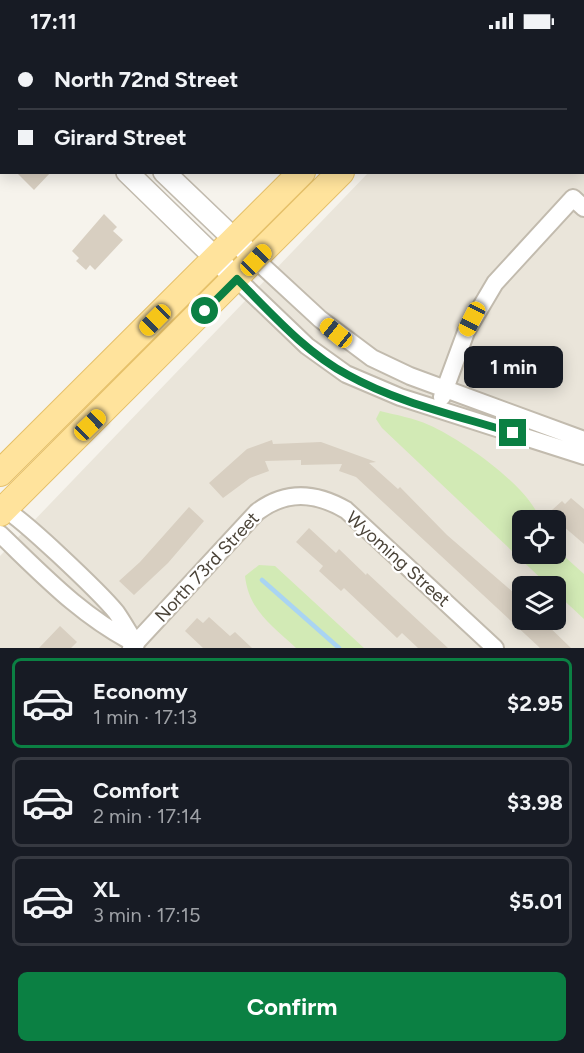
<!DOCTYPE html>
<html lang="en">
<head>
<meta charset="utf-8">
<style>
	body { margin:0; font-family:Figtree,sans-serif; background:#20242c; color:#f1f3f6; height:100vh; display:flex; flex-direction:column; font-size:22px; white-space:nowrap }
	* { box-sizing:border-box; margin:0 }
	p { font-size:20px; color:#9ea1a6 }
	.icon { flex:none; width:33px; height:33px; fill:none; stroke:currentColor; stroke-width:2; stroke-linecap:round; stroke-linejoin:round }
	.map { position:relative; height:606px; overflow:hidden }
	.details { display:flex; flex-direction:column; background:#171b24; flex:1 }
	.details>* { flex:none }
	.top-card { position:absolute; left:0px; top:0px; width:585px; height:132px; box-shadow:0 3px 15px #0003; display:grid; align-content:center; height:132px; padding:0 18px; background:#171b24 }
	.fabs { position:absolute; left:512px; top:468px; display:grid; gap:12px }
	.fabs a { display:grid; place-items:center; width:54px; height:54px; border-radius:9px; background:#171b24; box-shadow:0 3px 15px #0003; font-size:30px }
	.end { position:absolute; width:27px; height:27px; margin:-14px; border:8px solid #0b8043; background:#fff; box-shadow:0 0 0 3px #fff }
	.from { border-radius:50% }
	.bubble { position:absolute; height:42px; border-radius:9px; background:#171b24; box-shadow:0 3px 15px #0003; font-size:20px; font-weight:700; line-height:42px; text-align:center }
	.car { position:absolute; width:18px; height:36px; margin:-18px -9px; border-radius:8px; box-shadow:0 0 4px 2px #0007; background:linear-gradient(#f5c518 24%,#345 0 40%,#f5c518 0 76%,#345 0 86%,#f5c518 0) }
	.top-card b { display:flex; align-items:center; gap:21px; height:57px; font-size:22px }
	.top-card b+b { border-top:2px solid #363941 }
	.top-card i { width:15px; height:15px; background:#f1f3f6 }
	ul { padding:10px 0 0; list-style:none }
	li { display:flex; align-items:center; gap:18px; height:90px; margin:0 12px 9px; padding:0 6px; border:3px solid #363941; border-radius:9px }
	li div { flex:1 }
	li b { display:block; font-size:22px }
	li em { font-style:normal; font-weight:700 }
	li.selected { border-color:#0b8043 }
	li>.icon { width:54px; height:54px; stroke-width:1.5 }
	.cta { display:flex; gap:12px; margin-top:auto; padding:12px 18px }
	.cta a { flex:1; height:69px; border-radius:9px; background:#0b8043; color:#fff; font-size:24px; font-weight:700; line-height:69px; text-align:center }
	.status { display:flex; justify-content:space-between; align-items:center; height:42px; padding:0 30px; background:#171b24; direction:ltr }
	.status svg { height:16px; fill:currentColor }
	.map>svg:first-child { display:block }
	.residential { fill:#eae5da; fill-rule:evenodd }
	.green { fill:#d2eab5 }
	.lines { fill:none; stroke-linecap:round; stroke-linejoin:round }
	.stream { stroke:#a9d4f2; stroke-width:4.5 }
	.building { fill:#d8cfc1 }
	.minor-casing { stroke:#c2bbae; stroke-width:20 }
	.tertiary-casing { stroke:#c2bbae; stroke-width:24 }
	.primary-casing { stroke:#e6c16a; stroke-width:28 }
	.minor { stroke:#fff; stroke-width:16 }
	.tertiary { stroke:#fff; stroke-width:21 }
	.primary { stroke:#ffe39c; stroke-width:26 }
	.route { stroke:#0b8043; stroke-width:8 }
	.labels { text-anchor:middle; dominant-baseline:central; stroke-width:4.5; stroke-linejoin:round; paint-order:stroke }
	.street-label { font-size:18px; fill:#4b4439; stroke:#fff }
</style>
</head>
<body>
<div class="status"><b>17:11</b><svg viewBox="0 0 49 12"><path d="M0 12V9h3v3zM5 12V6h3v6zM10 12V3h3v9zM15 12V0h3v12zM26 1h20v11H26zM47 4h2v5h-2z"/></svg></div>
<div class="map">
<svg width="584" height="606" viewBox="0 0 584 606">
	<rect width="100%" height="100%" fill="#f6f3ec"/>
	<path class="residential" d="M491,0H584V606H0V514L368,131L584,130V2ZM522,478H555V512H522ZM522,544H555V578H522Z"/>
	<path class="green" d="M380,369C396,373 414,376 429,383C461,397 530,445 540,478H522V512H555V506L584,532V577L555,550V544H549L382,386L376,377Z
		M259,523L275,524L364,606H296C272,583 249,569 245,534Z"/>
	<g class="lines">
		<path class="stream" d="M262,538L339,606"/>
	</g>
	<path class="building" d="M16,130H51L34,148Z
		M104,172L117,185L113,189L123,198L95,228L90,223L86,228L76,219L79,216L72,209Z
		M272,398L273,402L321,400L376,420L369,421L398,447L400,445L447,493L522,558V578H542L571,606H540L356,435L339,429L342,422L301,423V418L265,419L269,429L250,436L223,456L209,441L247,407Z
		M571,456L584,467V502L556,478L559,475L552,468L562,459L565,462Z
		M189,465L204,479L168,521L134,553L119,539L140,520Z
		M309,486L336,511L339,507L366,533L367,531L448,606H418L402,591L397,596L344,546L341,549L319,529L323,524L296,500Z
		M209,575L230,594L235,590L252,606H203L185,589L197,576L203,581Z
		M60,584L77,600L71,606H39Z"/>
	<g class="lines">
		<defs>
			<path id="minor" d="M228,2L229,0
				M256,218L320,277L372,316L410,334L584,398
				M237,237L307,304L346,332L400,355L584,414
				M442,355L466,290L495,241L573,156L584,166
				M0,465C17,470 102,553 116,570C123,580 129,591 136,602
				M0,492C43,533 80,573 134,601
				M131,606L257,470C286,448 315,450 346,468L495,606"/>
			<path id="tertiary" d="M21,0L22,2
				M0,11L2,12
				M127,130L237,237
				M164,130L256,218"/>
			<path id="primary" d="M424,2L425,0
				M463,2L464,0
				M0,431L302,130
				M0,471L341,130"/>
		</defs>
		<use href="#minor" class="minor-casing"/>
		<use href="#tertiary" class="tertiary-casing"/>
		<use href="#primary" class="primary-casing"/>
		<use href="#minor" class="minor"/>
		<use href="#tertiary" class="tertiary"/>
		<use href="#primary" class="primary"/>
	</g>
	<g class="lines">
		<path class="route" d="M205,269L237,237C271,271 305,310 348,333C398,361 459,374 513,391"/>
	</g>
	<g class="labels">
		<g class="street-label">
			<text transform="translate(398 517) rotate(42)">Wyoming Street</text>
			<text transform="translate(207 525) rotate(-47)">North 73rd Street</text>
		</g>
	</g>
</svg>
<div class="fabs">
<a><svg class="icon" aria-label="locate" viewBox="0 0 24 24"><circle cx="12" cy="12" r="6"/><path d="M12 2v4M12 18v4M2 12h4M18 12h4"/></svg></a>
<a><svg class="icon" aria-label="layers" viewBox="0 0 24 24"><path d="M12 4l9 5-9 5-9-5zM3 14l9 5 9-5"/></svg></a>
</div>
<i class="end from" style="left:205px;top:269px"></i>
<i class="end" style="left:513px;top:391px"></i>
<div class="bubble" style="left:464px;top:304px;width:99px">1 min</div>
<i class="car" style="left:256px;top:218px;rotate:44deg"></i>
<i class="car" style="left:472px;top:277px;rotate:207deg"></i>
<i class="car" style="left:155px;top:278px;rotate:225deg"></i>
<i class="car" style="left:336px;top:291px;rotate:309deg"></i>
<i class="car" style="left:90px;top:383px;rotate:46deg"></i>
<div class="top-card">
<b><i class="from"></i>North 72nd Street</b>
<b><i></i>Girard Street</b>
</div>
</div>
<section class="details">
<ul>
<li class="selected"><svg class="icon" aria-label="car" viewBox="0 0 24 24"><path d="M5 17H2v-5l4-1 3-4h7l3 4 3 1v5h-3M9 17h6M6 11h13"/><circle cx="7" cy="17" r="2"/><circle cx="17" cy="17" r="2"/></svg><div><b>Economy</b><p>1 min · 17:13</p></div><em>$2.95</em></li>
<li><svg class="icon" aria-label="car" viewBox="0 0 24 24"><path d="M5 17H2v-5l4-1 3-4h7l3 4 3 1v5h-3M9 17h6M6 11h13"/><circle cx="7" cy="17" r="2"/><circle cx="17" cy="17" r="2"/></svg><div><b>Comfort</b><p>2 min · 17:14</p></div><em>$3.98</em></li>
<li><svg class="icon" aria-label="car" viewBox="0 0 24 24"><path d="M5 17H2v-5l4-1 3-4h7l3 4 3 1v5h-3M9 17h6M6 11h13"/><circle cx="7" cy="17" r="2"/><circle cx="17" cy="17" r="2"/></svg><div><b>XL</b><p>3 min · 17:15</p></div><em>$5.01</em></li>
</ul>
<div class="cta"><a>Confirm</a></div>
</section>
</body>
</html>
